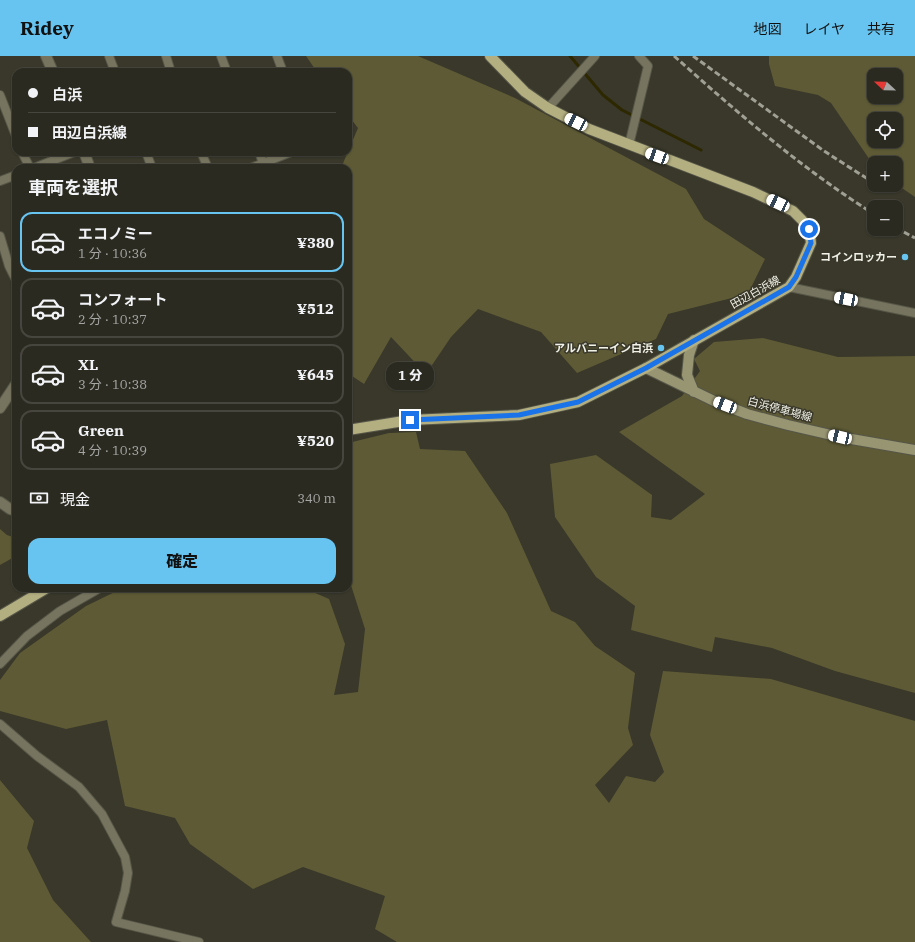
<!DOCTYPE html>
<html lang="ja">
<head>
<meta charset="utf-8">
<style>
	body { margin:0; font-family:"IBM Plex Serif","Noto Sans JP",serif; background:#37362d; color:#f1f3f6; height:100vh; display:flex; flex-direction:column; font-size:15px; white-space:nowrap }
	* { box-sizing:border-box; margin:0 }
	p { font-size:13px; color:#a6a7a5 }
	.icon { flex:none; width:22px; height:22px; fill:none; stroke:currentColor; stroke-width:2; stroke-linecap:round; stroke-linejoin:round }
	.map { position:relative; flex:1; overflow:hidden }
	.side { position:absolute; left:12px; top:108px; width:340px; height:428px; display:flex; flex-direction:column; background:#2b2a20; border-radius:12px; box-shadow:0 1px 3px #0004,0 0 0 1px #47463e }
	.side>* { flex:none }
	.banner { position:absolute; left:12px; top:12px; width:340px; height:88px; border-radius:12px; box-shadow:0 1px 3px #0004,0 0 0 1px #47463e; display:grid; align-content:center; height:88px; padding:0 16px; background:#2b2a20 }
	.needle { width:26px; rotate:292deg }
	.controls { position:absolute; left:867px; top:12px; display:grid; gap:8px }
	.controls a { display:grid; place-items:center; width:36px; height:36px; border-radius:8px; background:#2b2a20; box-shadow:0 1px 3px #0004,0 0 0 1px #47463e; font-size:20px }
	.end { position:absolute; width:18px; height:18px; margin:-9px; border:5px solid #1a73e8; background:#fff; box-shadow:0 0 0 2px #fff }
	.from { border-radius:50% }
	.bubble { position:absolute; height:28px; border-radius:12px; background:#2b2a20; box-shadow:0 1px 3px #0004,0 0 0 1px #47463e; font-size:13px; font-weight:800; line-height:28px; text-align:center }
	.car { position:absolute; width:12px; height:24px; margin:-12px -6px; border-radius:5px; box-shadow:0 0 3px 1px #0007; background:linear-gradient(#fff 24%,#345 0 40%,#fff 0 76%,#345 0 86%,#fff 0) }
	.banner b { display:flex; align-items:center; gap:14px; height:38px; font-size:15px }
	.banner b+b { border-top:1px solid #47463e }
	.banner i { width:10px; height:10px; background:#f1f3f6 }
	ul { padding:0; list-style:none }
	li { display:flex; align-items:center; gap:12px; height:60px; margin:0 8px 6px; padding:0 8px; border:2px solid #47463e; border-radius:12px }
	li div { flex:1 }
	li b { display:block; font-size:15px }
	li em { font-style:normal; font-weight:800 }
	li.active { border-color:#67c4f0 }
	li>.icon { width:36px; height:36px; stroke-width:1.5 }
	h2 { padding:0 16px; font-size:18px; line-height:48px }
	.pay { display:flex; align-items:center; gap:10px; height:44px; padding:0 16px; font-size:15px }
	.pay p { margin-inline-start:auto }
	.button { display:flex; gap:8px; margin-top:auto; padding:8px 16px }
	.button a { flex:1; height:46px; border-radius:12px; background:#67c4f0; color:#111; font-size:16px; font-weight:800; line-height:46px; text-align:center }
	header { display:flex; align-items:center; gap:24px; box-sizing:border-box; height:56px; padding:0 20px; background:#67c4f0; color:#111 }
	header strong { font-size:19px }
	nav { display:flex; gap:22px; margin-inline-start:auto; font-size:14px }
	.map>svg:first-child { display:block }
	.green { fill:#5d5a35; fill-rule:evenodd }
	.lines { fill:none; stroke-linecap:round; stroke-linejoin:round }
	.stream { stroke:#2d2800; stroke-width:3 }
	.minor-casing { stroke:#565648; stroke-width:10 }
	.tertiary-casing { stroke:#565648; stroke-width:12 }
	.secondary-casing { stroke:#565648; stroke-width:12 }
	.primary-casing { stroke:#565648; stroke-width:12 }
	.minor { stroke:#76745e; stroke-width:8 }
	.tertiary { stroke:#76745e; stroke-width:10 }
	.secondary { stroke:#989572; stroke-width:10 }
	.primary { stroke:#b3af81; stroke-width:10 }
	.rail { stroke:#a1a095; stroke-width:3; stroke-dasharray:6 3; stroke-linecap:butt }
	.route { stroke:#1a73e8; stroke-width:5 }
	.poi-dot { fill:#67c4f0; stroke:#39382a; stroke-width:1.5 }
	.labels { text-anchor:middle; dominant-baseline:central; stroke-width:3; stroke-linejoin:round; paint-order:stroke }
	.poi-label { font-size:11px; font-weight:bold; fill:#f1f1e8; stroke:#39382a; text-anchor:end }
	.street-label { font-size:11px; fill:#f1f1e8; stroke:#39382a }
</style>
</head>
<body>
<header>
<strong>Ridey</strong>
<nav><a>地図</a><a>レイヤ</a><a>共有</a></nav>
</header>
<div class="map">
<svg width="915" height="886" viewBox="0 0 915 886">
	<rect width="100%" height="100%" fill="#39382a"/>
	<path class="green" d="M306,0H418L515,42L686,133L704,163L765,203L748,238L668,258L656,283L577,317L541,276L478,253L451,281L426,318L391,281L364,328L349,318L348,315V112H341L358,72L348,59V16H317Z
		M769,0H915V141L896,128V107H874V110L831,47L818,39L775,30L769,8ZM874,19H896V41H874ZM874,63H896V85H874Z
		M763,282L838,301L915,300V637L835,615L772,592L715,581L712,596L631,574L635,550L596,521L555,461L550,408L596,399L652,439L651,461L671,464L705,438L619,376L682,340L700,315L694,303L714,286Z
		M416,376L420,393L465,395L507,457L551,555L575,566L595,590L635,617L628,672L633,689L595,729L609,747L626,720L655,726L664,716L650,679L663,615L771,623L915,665V886H397L375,873L385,840L303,811L253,833L190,788L175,762L125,750L107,664L66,673L0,655V624L20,597L86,550L123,532H304L329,543L345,588L334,639L358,636L365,573L349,523L348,522V387L389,377Z
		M0,473L7,479L16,482V500L0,509Z
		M0,724L34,765L27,792L53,844L91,886H0Z"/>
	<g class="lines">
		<path class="stream" d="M570,0L603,39L622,54L701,94"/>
		<defs>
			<path id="minor" d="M109,0L115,16
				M166,0L171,16
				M221,0L227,16
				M277,0L283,16
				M0,39L16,80
				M548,52L595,0
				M629,89L648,10L639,0
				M22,96L30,112
				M146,96L152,112
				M201,96L208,112
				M259,96L263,107
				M34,112L74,96
				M251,112L291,96
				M0,125L16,119
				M0,180L9,210L16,224
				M789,231L915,257
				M0,608L27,580L60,555L100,532
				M0,668L37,700L79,731L102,758L125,801L128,817L125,835L116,866L199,886"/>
			<path id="tertiary" d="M46,0L53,16
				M84,96L90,112
				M0,352L16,328
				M0,446L10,453L16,455"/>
			<path id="secondary" d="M646,312L714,345L747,358L788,369L840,381L915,394
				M694,336L687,319L689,299L694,284"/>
			<path id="primary" d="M348,374L410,364L519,359L578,346L646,312L789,231L796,221L811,187L809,173L802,164L793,155L753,136L589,73L548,52L525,36L490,0
				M0,560L47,532"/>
		</defs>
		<use href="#minor" class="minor-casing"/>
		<use href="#tertiary" class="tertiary-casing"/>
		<use href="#secondary" class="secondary-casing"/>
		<use href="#primary" class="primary-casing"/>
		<use href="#minor" class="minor"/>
		<use href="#tertiary" class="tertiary"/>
		<use href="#secondary" class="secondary"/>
		<use href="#primary" class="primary"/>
		<path class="rail" d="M674,0C738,57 802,113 874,158
			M693,0L824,95L874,127
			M877,129L886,135
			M896,172L915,182"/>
	</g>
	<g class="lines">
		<path class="route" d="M410,364L519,359L578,346L646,312L789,231L796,221L811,187L809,173"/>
	</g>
	<g class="poi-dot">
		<circle cx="905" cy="201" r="4"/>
		<circle cx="661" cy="292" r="4"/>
	</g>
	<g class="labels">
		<g class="poi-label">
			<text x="897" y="201">コインロッカー</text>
			<text x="653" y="292">アルバニーイン白浜</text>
		</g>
		<g class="street-label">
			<text transform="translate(755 236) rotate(-29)">田辺白浜線</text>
			<text transform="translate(780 353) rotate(15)">白浜停車場線</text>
		</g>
	</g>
</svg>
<div class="controls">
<a><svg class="needle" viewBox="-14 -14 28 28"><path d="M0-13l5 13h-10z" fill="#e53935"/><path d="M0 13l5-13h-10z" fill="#a6a7a5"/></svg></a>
<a><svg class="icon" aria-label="locate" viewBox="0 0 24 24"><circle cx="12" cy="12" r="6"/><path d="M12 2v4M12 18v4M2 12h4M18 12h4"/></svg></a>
<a>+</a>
<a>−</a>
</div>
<i class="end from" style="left:809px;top:173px"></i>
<i class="end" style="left:410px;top:364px"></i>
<div class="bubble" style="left:386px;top:306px;width:48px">1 分</div>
<i class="car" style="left:576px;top:66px;rotate:297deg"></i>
<i class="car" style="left:657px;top:100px;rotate:290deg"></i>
<i class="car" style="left:778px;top:147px;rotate:295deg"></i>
<i class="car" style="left:846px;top:243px;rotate:281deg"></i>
<i class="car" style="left:725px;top:349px;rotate:291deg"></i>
<i class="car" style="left:840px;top:381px;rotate:283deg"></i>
<div class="banner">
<b><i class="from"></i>白浜</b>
<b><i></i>田辺白浜線</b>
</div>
<section class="side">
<h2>車両を選択</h2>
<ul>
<li class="active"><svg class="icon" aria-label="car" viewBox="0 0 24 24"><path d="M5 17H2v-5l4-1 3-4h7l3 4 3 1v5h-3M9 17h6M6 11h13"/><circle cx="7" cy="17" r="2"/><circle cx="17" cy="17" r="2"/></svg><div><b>エコノミー</b><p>1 分 · 10:36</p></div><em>¥380</em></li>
<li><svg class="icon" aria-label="car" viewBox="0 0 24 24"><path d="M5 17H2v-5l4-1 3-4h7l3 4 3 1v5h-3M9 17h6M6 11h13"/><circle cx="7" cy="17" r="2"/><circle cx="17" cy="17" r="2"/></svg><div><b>コンフォート</b><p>2 分 · 10:37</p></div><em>¥512</em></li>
<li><svg class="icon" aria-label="car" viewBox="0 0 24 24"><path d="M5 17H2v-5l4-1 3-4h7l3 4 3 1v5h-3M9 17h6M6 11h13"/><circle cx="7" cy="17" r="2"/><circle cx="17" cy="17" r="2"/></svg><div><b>XL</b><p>3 分 · 10:38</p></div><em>¥645</em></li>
<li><svg class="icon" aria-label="car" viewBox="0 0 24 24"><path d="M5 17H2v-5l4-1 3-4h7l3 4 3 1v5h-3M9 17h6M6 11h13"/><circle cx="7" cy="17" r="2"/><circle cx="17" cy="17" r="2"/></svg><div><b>Green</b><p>4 分 · 10:39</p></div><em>¥520</em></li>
</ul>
<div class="pay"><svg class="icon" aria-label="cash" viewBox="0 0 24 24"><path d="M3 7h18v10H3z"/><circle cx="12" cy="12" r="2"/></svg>現金<p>340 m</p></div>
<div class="button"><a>確定</a></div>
</section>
</div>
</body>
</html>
